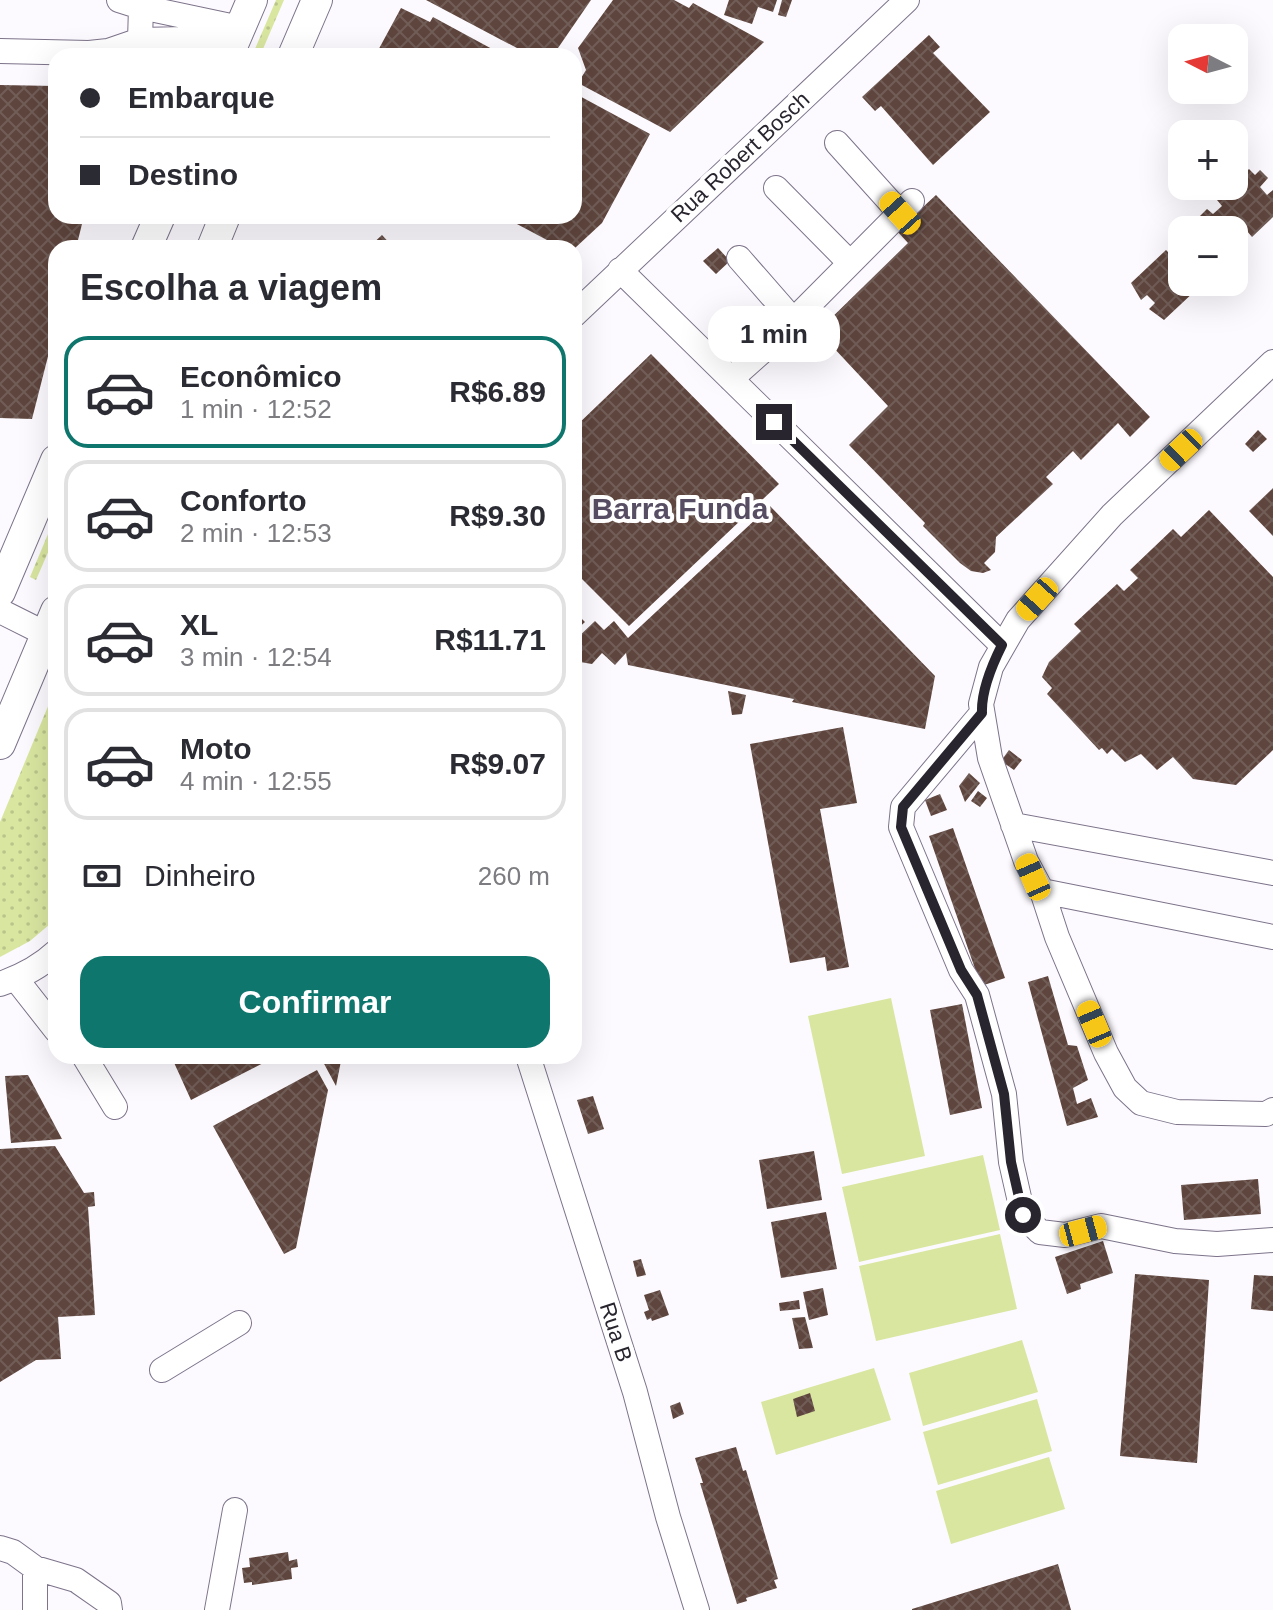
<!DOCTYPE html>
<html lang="pt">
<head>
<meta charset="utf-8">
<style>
	body { margin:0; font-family:Arial,sans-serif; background:#f2f2f3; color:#2b2b33; height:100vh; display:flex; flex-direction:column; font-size:30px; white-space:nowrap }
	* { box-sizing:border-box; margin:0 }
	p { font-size:26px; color:#7c7c81 }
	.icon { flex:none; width:44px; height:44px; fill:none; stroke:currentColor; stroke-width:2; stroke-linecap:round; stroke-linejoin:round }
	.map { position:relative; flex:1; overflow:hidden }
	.details { position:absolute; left:48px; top:240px; width:534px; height:824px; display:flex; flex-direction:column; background:#fff; border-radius:24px; box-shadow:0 8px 32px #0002 }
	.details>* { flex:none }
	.top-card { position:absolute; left:48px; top:48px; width:534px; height:176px; border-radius:24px; box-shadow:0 8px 32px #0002; display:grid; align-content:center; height:176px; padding:0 32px; background:#fff }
	.needle { width:52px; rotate:276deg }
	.fabs { position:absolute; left:1168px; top:24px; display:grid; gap:16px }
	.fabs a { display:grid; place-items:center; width:80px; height:80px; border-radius:16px; background:#fff; box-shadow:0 8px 32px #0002; font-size:40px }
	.end { position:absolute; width:36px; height:36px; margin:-18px; border:10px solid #29252e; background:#fff; box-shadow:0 0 0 4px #fff }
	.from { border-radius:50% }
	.bubble { position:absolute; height:56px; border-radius:24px; background:#fff; box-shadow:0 8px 32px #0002; font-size:26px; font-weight:800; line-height:56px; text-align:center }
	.car { position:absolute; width:24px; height:48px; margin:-24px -12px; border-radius:10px; box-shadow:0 0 6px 2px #0007; background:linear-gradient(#f5c518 24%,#345 0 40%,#f5c518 0 76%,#345 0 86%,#f5c518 0) }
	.top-card b { display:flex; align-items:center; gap:28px; height:76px; font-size:30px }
	.top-card b+b { border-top:2px solid #e1e1e2 }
	.top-card i { width:20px; height:20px; background:#2b2b33 }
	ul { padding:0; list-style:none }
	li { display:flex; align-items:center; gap:24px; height:112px; margin:0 16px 12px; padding:0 16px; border:4px solid #e1e1e2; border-radius:24px }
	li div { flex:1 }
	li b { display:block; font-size:30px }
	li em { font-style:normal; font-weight:800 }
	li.selected { border-color:#0f766e }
	li>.icon { width:72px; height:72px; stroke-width:1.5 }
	h2 { padding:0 32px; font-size:36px; line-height:96px }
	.pay { display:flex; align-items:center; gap:20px; height:88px; padding:0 32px; font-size:30px }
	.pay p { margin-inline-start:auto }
	.cta { display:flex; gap:16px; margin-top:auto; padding:16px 32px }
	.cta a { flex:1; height:92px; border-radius:24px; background:#0f766e; color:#fff; font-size:32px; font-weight:800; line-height:92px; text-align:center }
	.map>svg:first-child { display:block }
	.grass { fill:url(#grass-dots) }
	.pitch { fill:#d9e6a0 }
	.building { fill:url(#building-cross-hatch) }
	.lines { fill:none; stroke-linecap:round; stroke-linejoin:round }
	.minor-casing { stroke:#7d738a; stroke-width:26 }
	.major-casing { stroke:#7d738a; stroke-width:32 }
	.minor { stroke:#fff; stroke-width:24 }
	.major { stroke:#fff; stroke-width:30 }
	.route { stroke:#29252e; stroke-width:10 }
	.labels { text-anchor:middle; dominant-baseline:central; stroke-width:8; stroke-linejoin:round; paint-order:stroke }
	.street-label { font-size:22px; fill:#29252e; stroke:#fff }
	.district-label { font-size:30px; font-weight:bold; fill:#584e64; stroke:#fff }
</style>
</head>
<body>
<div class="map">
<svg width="1273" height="1610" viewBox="0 0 1273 1610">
	<defs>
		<pattern id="grass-dots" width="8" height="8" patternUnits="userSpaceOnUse" patternTransform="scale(2)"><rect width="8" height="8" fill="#d9e6a0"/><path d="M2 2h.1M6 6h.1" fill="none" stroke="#bac58a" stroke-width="1.8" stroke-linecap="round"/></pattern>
		<pattern id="building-cross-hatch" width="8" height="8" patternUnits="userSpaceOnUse" patternTransform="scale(2)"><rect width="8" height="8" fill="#5e453d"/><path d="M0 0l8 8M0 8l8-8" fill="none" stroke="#715d57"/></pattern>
	</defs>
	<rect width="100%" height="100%" fill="#fcfaff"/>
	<path class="grass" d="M276,0H284L260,56H252Z
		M56,515V534L36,580L30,577Z
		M56,687V919L30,941L0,957V822Z"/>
	<path class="pitch" d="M891,998L925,1156L842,1174L808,1016Z
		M983,1155L1000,1230L859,1262L842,1187Z
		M1000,1234L1017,1309L876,1341L859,1266Z
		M1022,1340L1038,1392L923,1426L909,1373Z
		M874,1368L891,1420L776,1455L761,1402Z
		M1037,1399L1052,1451L938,1485L923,1432Z
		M1049,1457L1065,1509L951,1544L936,1491Z"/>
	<path class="building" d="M426,0H591L558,48L572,56H532Z
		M613,0H674L689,8L693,3L764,42L670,132L578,83L586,70L578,48Z
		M729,0H777L773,12L758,7L752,24L724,15Z
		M782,0H792L786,17L778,15Z
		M401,8L430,22L433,17L505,56H375Z
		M929,35L940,47L933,53L990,112L933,165L881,106L875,111L862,97Z
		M0,85L56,86V216H84L76,248H56V325L32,419L0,418Z
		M574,93L650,134L602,223L575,248H562L502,216H574Z
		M1249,169L1255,175L1260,170L1268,178L1260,187L1267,195L1273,190V217L1252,237L1247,231L1236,241L1242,247L1234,254V230H1186L1207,209L1213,214L1222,206L1217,200Z
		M936,195L1150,417L1130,437L1118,423L1081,460L1073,451L1046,477L1053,484L996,537L995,552L984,563L991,570L983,573L971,571L960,563L923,526L925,523L849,445L888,406L818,331L908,243L897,231Z
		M1182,233V282H1195L1192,285L1196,290L1164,320L1149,309L1155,303L1147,295L1141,300L1131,283L1166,250L1171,255L1177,249L1172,243Z
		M382,235L394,248H368Z
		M718,248L730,261L716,274L703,261Z
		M651,354L779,484L629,626L574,571V428Z
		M1258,430L1267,439L1253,452L1245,444Z
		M1273,488V536L1249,511Z
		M770,506L935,676L925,729L792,702L794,699L628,665L626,653L615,665L602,653L592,664L574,661V641L595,621L604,630L614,621L628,638Z
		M1209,510L1273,577V750L1236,785L1193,779L1173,757L1157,770L1141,754L1125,762L1112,749L1107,754L1102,748L1099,750L1047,694L1052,688L1042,677L1049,662L1081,631L1074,624L1117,584L1124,591L1138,578L1130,570L1173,529L1181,537Z
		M574,611L585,622L574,632Z
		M728,691L746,695L742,714L732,715Z
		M843,727L857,803L820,809L849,967L827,971L825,957L790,963L750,744Z
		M1009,750L1022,760L1014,770L1001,761Z
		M969,773L980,783L965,802L959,786Z
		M978,791L987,798L980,807L971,801Z
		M940,794L947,810L931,816L925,800Z
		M953,828L1005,978L981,986L929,836Z
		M1048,976L1068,1045L1077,1046L1088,1080L1073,1088L1077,1104L1091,1098L1098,1117L1067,1126L1028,982Z
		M962,1004L982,1108L950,1115L930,1010Z
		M171,1056H277L191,1100Z
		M330,1056H342L336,1086L322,1060Z
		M317,1070L328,1090L296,1248L284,1254L213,1126Z
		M28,1075L62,1139L11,1143L5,1076Z
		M593,1096L604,1129L588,1134L577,1100Z
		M55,1146L84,1193L94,1192L95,1206L88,1207L95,1315L58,1317L61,1359L36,1360L0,1382V1149Z
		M814,1151L822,1200L767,1209L759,1160Z
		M1258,1179L1261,1214L1184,1220L1181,1185Z
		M826,1212L837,1269L781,1278L771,1222Z
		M1103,1241L1113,1273L1080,1284L1081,1289L1067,1294L1055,1257Z
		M641,1259L646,1275L637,1277L633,1261Z
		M1135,1274L1209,1280L1197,1463L1120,1456Z
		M1254,1275L1273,1276V1311L1251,1309Z
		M823,1288L828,1315L809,1320L803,1292Z
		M660,1290L669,1315L652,1321L651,1318L647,1320L644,1312L649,1310L644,1295Z
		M799,1300L800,1309L780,1311L779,1303Z
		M805,1317L813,1348L799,1349L792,1318Z
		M810,1393L815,1411L797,1417L793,1399Z
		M680,1402L684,1414L673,1419L670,1406Z
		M736,1447L743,1471L746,1470L778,1579L774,1580L777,1588L746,1598L747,1601L737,1604L700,1483H703L695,1458Z
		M288,1552L289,1561L297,1559L298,1567L291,1568L292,1579L252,1585V1582L244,1583L242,1568L250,1567L249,1558Z
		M1058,1564L1071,1610H912V1609Z"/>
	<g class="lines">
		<defs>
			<path id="minor" d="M141,7L240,28
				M140,40L185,39L231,48
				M0,51L89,53L108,51L140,40L141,7L119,0
				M837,143L900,213
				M776,188L850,263
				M739,258L794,321
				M620,270L1002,645
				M574,315L907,0
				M1273,362L1112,515L1018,620L991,667L981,704L990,758L1026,861L1042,891L1057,937L1106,1053L1125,1088L1141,1103L1177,1112L1266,1114L1273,1110
				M731,379L767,347L912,201
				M0,611L46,634L56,642
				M982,713L903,807L901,827L961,970L977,995L1004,1094L1011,1162L1023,1215L1040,1232L1065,1235L1101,1226L1175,1241L1217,1244L1273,1240
				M1013,825L1273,873
				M1042,891L1273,937
				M16,979L56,1030
				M0,984C20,977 40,967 56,952
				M84,1056L115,1107
				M528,1056L635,1392L668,1517L697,1610
				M162,1370L239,1323
				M0,1548L13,1552L35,1568L76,1580L109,1603L110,1610
				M35,1610V1568
				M217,1610L235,1510"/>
			<path id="major" d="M228,56L252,0
				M293,56L317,0
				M146,248L160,216
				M212,248L225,216
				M0,592L56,460
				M0,744L56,611"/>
		</defs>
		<use href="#minor" class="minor-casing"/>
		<use href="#major" class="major-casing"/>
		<use href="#minor" class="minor"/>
		<use href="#major" class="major"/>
	</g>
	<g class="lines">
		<path class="route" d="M774,422L1002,645C992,665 981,690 982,713L903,807L901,827L961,970L977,995L1004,1094L1011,1162L1023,1215"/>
	</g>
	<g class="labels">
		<g class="street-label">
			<text transform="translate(740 157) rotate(-43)">Rua Robert Bosch</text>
			<text transform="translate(616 1332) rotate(72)">Rua B</text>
		</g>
		<g class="district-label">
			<text x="680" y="508">Barra Funda</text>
		</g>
	</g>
</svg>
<div class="fabs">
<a><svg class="needle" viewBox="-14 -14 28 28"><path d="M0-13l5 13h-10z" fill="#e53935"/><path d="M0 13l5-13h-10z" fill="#7c7c81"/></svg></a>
<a>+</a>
<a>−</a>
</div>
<i class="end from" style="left:1023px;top:1215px"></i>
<i class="end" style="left:774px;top:422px"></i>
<div class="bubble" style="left:708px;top:306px;width:132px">1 min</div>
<i class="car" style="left:900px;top:213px;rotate:318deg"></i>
<i class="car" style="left:1181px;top:450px;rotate:226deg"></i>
<i class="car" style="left:1037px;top:599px;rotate:222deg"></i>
<i class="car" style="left:1033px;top:877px;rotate:336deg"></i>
<i class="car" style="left:1094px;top:1024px;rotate:337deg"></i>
<i class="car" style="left:1083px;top:1231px;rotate:75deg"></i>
<div class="top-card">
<b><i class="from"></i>Embarque</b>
<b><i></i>Destino</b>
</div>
<section class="details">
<h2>Escolha a viagem</h2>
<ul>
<li class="selected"><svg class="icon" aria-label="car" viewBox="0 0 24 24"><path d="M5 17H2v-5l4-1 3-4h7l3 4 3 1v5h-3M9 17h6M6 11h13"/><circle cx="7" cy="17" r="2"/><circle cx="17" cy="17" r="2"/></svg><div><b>Econômico</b><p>1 min · 12:52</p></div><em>R$6.89</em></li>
<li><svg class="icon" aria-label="car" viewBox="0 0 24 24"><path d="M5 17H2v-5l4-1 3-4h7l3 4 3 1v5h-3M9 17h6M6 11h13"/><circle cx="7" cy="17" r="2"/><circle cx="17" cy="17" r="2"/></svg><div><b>Conforto</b><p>2 min · 12:53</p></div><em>R$9.30</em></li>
<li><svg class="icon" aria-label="car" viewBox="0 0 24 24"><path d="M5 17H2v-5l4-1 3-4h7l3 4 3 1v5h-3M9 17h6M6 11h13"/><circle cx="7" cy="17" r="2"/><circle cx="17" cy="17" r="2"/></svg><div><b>XL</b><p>3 min · 12:54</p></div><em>R$11.71</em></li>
<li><svg class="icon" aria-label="car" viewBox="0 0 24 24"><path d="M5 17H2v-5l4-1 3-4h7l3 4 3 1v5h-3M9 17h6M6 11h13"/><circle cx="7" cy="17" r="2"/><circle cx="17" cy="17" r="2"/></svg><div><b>Moto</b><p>4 min · 12:55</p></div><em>R$9.07</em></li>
</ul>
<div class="pay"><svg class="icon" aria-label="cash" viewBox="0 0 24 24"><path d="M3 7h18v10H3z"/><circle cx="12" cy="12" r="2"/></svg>Dinheiro<p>260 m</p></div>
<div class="cta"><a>Confirmar</a></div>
</section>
</div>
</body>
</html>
